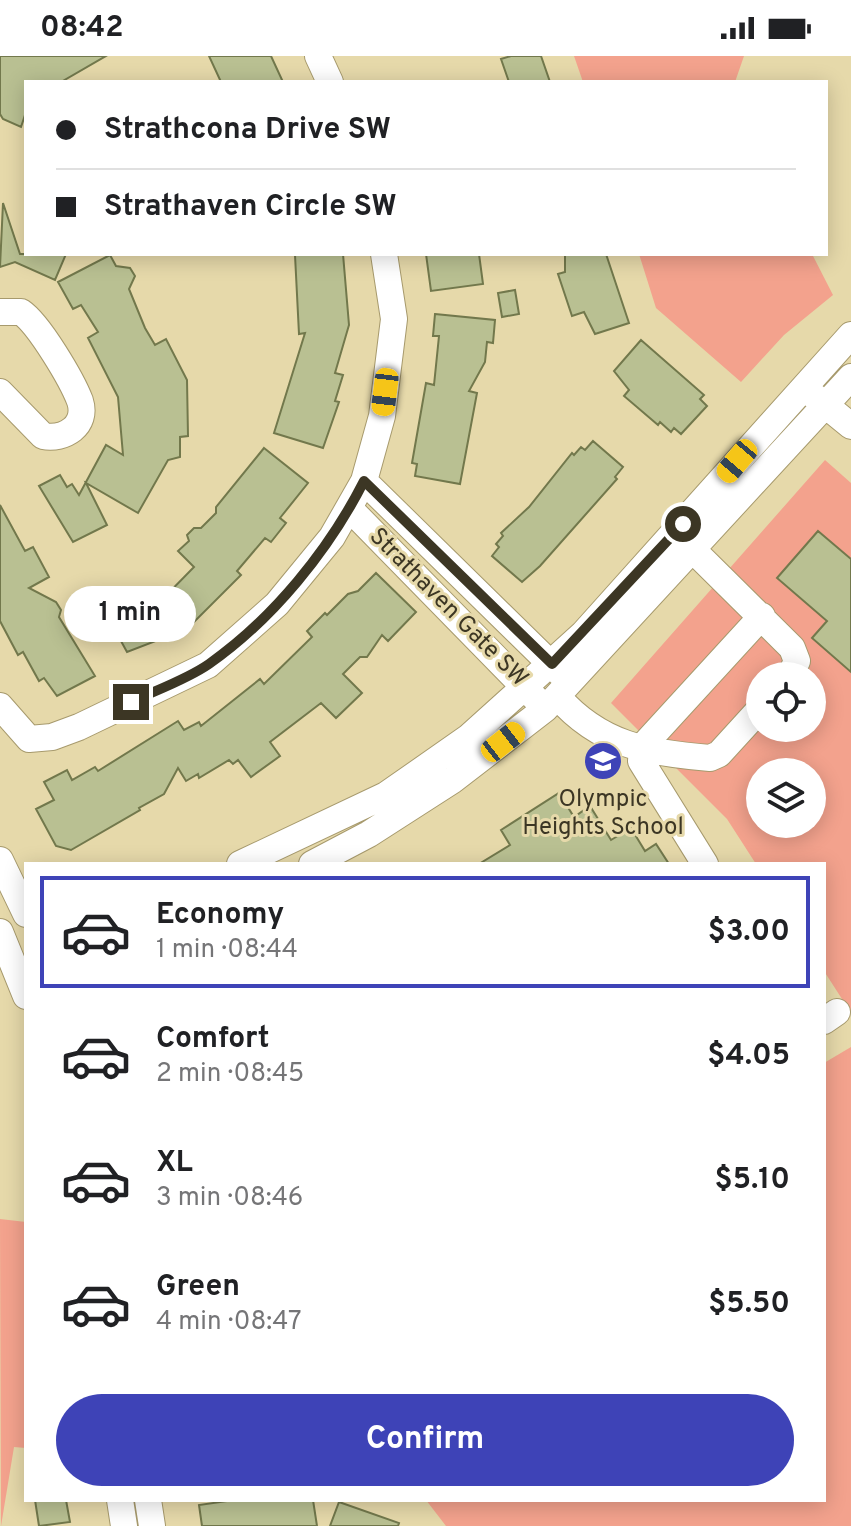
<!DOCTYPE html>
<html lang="en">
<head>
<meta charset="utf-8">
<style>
	body { margin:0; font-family:Overpass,sans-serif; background:#f2f2f2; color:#202124; height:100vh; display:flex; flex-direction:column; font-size:30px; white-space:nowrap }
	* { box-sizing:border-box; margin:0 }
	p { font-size:26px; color:#757577 }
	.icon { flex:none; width:44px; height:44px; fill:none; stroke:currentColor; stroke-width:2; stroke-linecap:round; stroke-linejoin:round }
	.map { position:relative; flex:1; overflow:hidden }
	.panel { position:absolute; left:24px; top:806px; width:802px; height:640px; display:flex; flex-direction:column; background:#fff; border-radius:0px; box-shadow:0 4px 20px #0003 }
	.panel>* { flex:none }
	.guide { position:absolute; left:24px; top:24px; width:804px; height:176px; border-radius:0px; box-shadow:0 4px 20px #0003; display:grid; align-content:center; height:176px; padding:0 32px; background:#fff }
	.controls { position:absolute; left:746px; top:606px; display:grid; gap:16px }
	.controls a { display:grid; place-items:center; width:80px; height:80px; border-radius:50%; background:#fff; box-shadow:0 4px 20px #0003; font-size:40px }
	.end { position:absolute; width:36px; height:36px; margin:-18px; border:10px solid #3c3624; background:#fff; box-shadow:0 0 0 4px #fff }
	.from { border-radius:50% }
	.bubble { position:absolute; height:56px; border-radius:28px; background:#fff; box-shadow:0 4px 20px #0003; font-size:26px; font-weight:700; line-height:56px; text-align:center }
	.car { position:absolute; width:24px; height:48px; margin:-24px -12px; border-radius:10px; box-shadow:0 0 6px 2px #0007; background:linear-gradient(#f5c518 24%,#345 0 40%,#f5c518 0 76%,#345 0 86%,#f5c518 0) }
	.guide b { display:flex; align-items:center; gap:28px; height:76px; font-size:30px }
	.guide b+b { border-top:2px solid #e0e0e0 }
	.guide i { width:20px; height:20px; background:#202124 }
	ul { padding:14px 0 0; list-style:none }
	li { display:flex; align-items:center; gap:24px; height:112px; margin:0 16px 12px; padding:0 16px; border:4px solid transparent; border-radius:0px }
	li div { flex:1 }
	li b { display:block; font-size:30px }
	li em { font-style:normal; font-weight:700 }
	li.active { border-color:#3e43b7 }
	li>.icon { width:72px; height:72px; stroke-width:1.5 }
	.button { display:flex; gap:16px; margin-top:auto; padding:16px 32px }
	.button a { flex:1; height:92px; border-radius:48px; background:#3e43b7; color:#fff; font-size:32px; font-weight:700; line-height:92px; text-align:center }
	.status { display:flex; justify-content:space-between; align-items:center; height:56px; padding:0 40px; background:#fff; direction:ltr }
	.status svg { height:22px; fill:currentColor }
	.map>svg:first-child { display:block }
	.green { fill:#f3a28d; fill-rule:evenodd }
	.building { fill:#b9c092; stroke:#72784c; stroke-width:2 }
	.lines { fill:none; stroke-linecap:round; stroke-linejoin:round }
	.minor-casing { stroke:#a79a6d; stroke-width:28 }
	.minor { stroke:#fff; stroke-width:26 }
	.route { stroke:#3c3624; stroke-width:10 }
	.labels { text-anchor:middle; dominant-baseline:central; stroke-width:6; stroke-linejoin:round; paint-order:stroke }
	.street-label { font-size:24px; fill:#3c3624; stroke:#e6d9aa }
	.poi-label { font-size:24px; fill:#3c3624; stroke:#e6d9aa }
</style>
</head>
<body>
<div class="status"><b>08:42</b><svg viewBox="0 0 49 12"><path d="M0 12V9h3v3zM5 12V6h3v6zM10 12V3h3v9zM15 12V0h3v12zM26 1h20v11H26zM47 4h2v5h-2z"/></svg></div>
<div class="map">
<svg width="851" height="1470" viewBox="0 0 851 1470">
	<rect width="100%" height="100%" fill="#e6d9aa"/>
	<path class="green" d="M574,0H744L735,26H583Z
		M639,198H812L833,239L784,279L741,326L656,252Z
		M825,404L851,427V957L824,915V808H756L727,763L611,647ZM760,620H812V672H760ZM760,716H812V768H760Z
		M851,991V1470H446L426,1444H824V1007Z
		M0,1163L26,1166V1392L14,1391L1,1470Z"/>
	<path class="building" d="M0,0H106L61,26H26V56L21,71L3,63L0,58Z
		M209,0H271L283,26H221Z
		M511,0H541L550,26H509L501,3Z
		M3,147L20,198H66L55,224L15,206L0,211Z
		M343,198L349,269L335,317L343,319L335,345L339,346L323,392L274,377L305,277L299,278L295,199Z
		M426,198H479L483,228L431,235Z
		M565,198H606L629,267L595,278L584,256L572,260L558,218L565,216Z
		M110,199L116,210L130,212L135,220L129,233L145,272L155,289L166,283L187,324L188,380L180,381V401L168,404L138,457L86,427L107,469L73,486L39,430L60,419L67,431L72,428L79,439L106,389L123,399L118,341L88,282L98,276L81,249L73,253L58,226Z
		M515,234L519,258L502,261L498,237Z
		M435,258L495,264L493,287L487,286L485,306L469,335L477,337L460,428L415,420L417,408L412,407L426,327L434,329L439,280H433Z
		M641,284L704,339L700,343L707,350L681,378L674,372L671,376L660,366L658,369L624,340L629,334L614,315Z
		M593,385L623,411L615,421L617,423L540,510L522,526L492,500L499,491L496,488L503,480L501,477L529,451L572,397L574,399L581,391L585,394Z
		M264,392L308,427L280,462L286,467L271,486L265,482L237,515L241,519L187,573L127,596L104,554L140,535L150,556L194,511L178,495L189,485L187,479L194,472H201L216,457V451Z
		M0,449L25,495L33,491L49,521L29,532L56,546L61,554L59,561L95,620L57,640L44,622L39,625L23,596L18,599L0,565Z
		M818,475L851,503V616L812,582L827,565L777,522Z
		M376,517L416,556L388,585L382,579L367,601H360L343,618L362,637L336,662L321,647L270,686L280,700L251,721L238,704L233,708L229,704L199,722L198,718L186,725L178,712L164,738L139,752L140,754L71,794L56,790L36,753L54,744L44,726L67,714L72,724L95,711L98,715L178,665L184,674L199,666L201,670L260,623L264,628L312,581L307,575L325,557L327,559L348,538L358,535Z
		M559,737L574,761L590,750L611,784L631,772L645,795L656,788L669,808H479L510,789L501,774Z
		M35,1444H66L70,1466L39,1470Z
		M234,1444H313L317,1470H202L199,1449Z
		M339,1446L399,1467L398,1470H330Z"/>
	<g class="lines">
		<defs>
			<path id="minor" d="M318,0L330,26
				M0,256H21C39,268 72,324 80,345C88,370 64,384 43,380L0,336
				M813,339L851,370
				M364,425L564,621
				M350,453L537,644
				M693,494L792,592L797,605L790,620
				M558,641C600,689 648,697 710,702L719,698L760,653
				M0,650L29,683L52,681L79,671L208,609L277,548L332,481L364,425L382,360L394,263L384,198
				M0,804L26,858
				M240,808L386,739L469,681L583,578L851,279
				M312,808L369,778L453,724L545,653L851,321
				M705,808L641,705L642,691L762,560
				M0,876L26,940
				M824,965L837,956
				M120,1444L124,1470
				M148,1444L152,1470"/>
		</defs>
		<use href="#minor" class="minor-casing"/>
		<use href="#minor" class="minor"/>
	</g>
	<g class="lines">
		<path class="route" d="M131,646C156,634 186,624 209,608C273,563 329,494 364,425L552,608L683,468"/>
	</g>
	<defs>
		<symbol id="school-disc" viewBox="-11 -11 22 22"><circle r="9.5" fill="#3e43b7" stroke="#e6d9aa"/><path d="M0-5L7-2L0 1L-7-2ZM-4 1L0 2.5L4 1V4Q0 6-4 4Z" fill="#fff"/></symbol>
	</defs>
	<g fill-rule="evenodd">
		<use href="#school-disc" x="581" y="683" width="44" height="44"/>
	</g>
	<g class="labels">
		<g class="street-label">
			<text transform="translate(448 552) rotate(45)">Strathaven Gate SW</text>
		</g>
		<g class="poi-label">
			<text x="603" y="744">Olympic<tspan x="603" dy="28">Heights School</tspan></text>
		</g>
	</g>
</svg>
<div class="controls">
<a><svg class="icon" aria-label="locate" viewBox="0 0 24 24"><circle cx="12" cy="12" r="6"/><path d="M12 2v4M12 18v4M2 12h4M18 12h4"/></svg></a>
<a><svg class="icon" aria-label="layers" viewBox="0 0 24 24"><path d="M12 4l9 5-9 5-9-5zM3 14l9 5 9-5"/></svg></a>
</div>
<i class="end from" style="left:683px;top:468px"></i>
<i class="end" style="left:131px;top:646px"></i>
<div class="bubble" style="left:64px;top:530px;width:132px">1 min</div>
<i class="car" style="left:385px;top:336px;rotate:187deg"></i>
<i class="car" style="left:737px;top:405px;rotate:220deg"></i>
<i class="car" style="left:503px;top:686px;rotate:52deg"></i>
<div class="guide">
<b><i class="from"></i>Strathcona Drive SW</b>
<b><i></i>Strathaven Circle SW</b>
</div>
<section class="panel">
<ul>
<li class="active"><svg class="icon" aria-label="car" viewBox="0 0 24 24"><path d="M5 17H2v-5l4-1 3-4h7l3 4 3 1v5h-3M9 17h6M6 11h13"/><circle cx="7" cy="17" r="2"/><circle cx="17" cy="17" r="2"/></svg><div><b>Economy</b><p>1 min · 08:44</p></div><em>$3.00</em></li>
<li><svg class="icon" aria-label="car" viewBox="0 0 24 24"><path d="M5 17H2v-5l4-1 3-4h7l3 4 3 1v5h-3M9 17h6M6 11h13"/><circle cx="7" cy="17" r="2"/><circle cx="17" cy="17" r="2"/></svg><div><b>Comfort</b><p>2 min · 08:45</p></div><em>$4.05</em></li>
<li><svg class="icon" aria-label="car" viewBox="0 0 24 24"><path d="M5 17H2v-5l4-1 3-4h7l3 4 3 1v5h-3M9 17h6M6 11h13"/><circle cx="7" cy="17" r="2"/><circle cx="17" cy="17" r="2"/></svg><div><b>XL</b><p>3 min · 08:46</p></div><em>$5.10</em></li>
<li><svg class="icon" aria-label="car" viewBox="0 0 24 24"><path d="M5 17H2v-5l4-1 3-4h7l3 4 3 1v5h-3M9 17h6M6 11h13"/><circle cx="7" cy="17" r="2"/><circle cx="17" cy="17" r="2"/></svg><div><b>Green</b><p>4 min · 08:47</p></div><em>$5.50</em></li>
</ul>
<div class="button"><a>Confirm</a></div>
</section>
</div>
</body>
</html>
